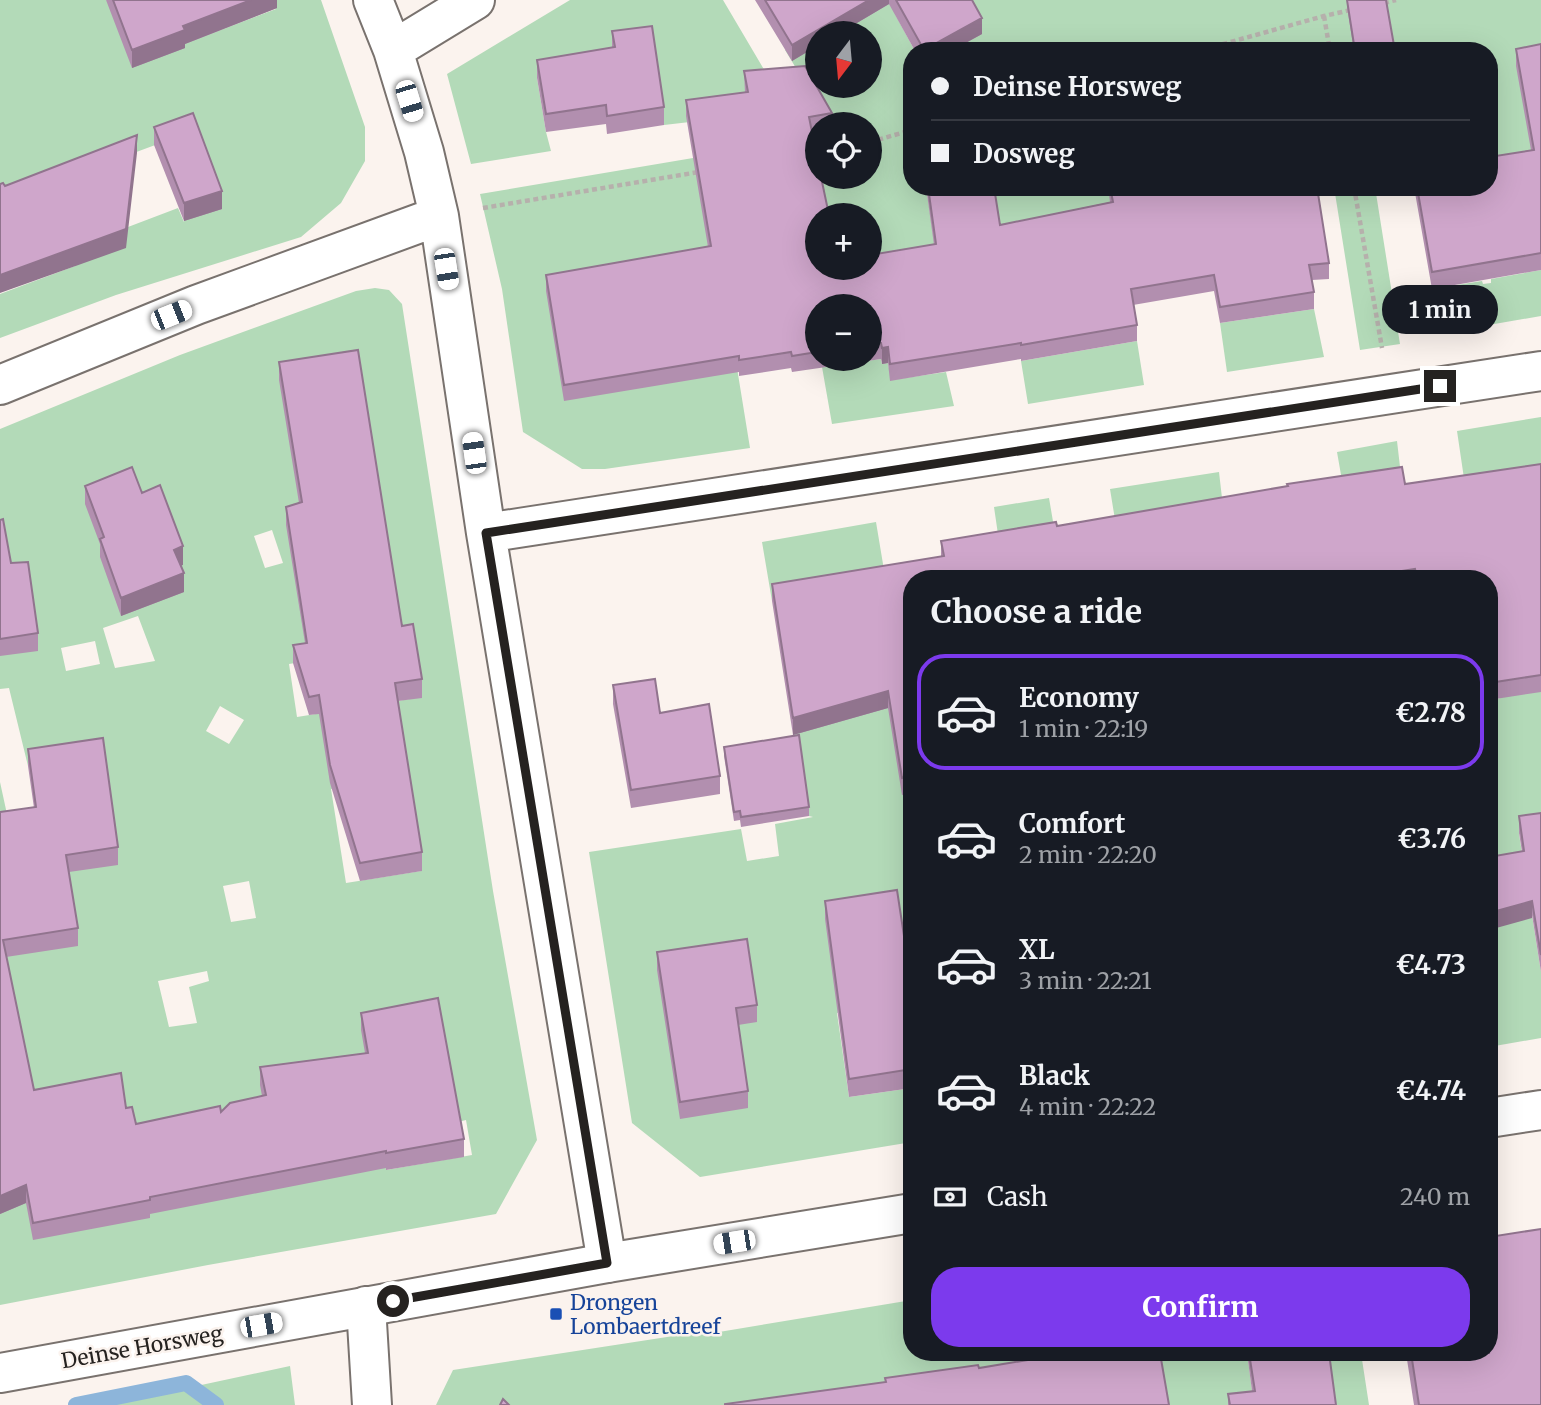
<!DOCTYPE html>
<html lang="en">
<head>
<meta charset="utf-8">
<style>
	body { margin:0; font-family:Merriweather,serif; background:#20242c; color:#f1f3f6; height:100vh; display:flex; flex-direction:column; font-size:26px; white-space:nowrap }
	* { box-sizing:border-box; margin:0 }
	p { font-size:23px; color:#9ea1a6 }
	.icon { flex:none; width:38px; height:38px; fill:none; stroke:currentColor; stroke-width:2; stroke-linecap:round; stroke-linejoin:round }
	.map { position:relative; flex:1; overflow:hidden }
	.sheet { position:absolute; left:903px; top:570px; width:595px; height:791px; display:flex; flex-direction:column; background:#171b24; border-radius:28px; box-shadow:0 7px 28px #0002 }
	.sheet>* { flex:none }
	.hud { position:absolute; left:903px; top:42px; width:595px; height:154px; border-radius:28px; box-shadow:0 7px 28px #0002; display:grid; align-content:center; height:154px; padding:0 28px; background:#171b24 }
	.needle { width:46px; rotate:196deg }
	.buttons { position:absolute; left:805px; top:21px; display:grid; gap:14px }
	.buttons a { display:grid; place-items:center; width:77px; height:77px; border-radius:50%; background:#171b24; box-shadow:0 7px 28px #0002; font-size:35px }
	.end { position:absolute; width:32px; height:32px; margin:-16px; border:9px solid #252220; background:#fff; box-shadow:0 0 0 4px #fff }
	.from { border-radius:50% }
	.bubble { position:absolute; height:49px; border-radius:24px; background:#171b24; box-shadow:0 7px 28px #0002; font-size:23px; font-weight:700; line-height:49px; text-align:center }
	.car { position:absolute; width:21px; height:42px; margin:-21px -10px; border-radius:9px; box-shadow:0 0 5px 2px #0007; background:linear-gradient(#fff 24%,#345 0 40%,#fff 0 76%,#345 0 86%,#fff 0) }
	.hud b { display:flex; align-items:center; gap:24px; height:66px; font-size:26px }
	.hud b+b { border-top:2px solid #363941 }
	.hud i { width:18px; height:18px; background:#f1f3f6 }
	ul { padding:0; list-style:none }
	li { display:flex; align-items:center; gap:21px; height:116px; margin:0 14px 10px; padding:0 14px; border:4px solid transparent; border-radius:28px }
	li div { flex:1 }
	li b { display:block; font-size:26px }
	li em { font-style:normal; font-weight:700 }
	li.selected { border-color:#7c3aed }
	li>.icon { width:63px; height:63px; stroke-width:1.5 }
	h2 { padding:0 28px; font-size:32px; line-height:84px }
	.pay { display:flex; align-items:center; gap:18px; height:77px; padding:0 28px; font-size:26px }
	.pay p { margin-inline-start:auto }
	.action { display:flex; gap:14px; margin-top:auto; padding:14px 28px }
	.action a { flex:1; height:80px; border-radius:28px; background:#7c3aed; color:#fff; font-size:28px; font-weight:700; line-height:80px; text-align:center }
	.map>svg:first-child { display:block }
	.green { fill:#b3dab8; fill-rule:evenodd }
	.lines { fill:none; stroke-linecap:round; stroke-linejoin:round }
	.stream { stroke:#8db5da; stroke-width:16 }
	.street-casing { stroke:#79726e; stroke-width:42 }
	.secondary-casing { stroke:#79726e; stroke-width:42 }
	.path { stroke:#b6b0ac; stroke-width:4.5; stroke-dasharray:5 3.5; stroke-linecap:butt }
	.street { stroke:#fff; stroke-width:38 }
	.secondary { stroke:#fff; stroke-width:38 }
	.wall { fill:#b28faf; fill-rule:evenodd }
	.shaded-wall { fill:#91748e }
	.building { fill:#cfa6cb; stroke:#91748e; stroke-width:2 }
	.route { stroke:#252220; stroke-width:9 }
	.transit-dot { fill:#1a4fb4; stroke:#fbf3ee; stroke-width:2.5 }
	.labels { text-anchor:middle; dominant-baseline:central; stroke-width:5; stroke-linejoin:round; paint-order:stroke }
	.transit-label { font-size:21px; fill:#164399; stroke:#fbf3ee; text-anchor:start }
	.street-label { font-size:21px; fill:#252220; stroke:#fbf3ee }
</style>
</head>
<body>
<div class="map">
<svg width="1541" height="1405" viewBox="0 0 1541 1405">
	<rect width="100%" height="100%" fill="#fbf3ee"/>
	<path class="green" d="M0,0H106L184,44L276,9L274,0H321L365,127V161L341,203L301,237L116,295L0,338V294L75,266L45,189L0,198ZM193,131L184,222L178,208L128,227L104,164Z
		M570,0H723L772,83L748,108L733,117L664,125L652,44L612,46L615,66L537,78L546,132L551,151L471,164L447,74Z
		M890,0L896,16L915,51H912V187H926L944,307L929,262L817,306L731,331L750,448L605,469H582L523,432L502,289L480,194L799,140L797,135L817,131V177H870V124H830L785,50L817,46V86H870V33H840ZM817,215H870V268H817Z
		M963,0H1541V316L1437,334L1432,289L1482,281L1483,284L1491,283V279L1541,270L1489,175V51H950Z
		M992,187H1111L1115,217L1003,250Z
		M1334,187H1375L1400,344L1360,350Z
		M375,288L389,290L402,304L493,891L537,1140L496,1214L208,1265L0,1305V782L10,828L103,756L28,766L9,688L0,689V656L11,581L0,538V429L180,355L356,291ZM272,530L283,563L265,568L254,536ZM138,616L155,661L115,668L103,628ZM95,641L100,664L66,671L61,648ZM307,661L422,697L297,717L289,664ZM220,706L244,720L229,744L206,731ZM407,776L421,871L346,883L331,789ZM249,881L256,918L231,922L223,886ZM207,971L209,981L189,987L197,1023L169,1027L158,981ZM466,1120L472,1155L386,1170L458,1122Z
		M1314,309L1324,357L1227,372L1220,323Z
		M1137,341L1144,385L1028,404L1021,361Z
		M881,359L882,364L888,363L891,380L946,372L954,406L832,424L822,367Z
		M1541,417V481L1466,492L1457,431Z
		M1397,441L1402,484L1344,492L1337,452Z
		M1219,472L1222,498L1117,532L1110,489Z
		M1049,498L1056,539L1000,548L994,507Z
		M876,522L886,582L772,601L762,542Z
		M1541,621V830L1519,834L1541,972V1038L1489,1047V700L1501,698Z
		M904,692L912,793V1000L837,1013L849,1097L912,1088V1142L700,1177L632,1123L589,852L741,829L747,861L779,856L775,824L813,817L809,816L794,745L793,731Z
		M912,1300V1353H1247L1254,1405H436L453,1370L680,1335L713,1333Z
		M1326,1353H1361L1369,1405H1334Z
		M290,1366L295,1405H108Z"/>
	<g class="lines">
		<path class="stream" d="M76,1405L186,1383L216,1405"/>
		<defs>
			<path id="street" d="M373,0L393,50L424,152L439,216L486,533L607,1263
				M393,50L475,0
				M0,385L196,305L439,216
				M486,533L1541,371
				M366,1306L372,1405"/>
			<path id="secondary" d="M1489,1118L1541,1110
				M0,1373L607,1263L912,1213"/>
		</defs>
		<use href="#street" class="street-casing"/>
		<use href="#secondary" class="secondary-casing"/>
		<path class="path" d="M1384,3L1396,0
			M1324,16L1330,51
			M1198,51L1324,16L1351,10
			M870,142L912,130
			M1354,187L1382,348
			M483,208L699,172"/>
		<use href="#street" class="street"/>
		<use href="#secondary" class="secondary"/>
	</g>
	<path class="wall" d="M106,0H277V8L185,44V48L132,68Z
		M755,0H972L982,34L951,51H915L889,4L840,33H817V46L792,61Z
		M1347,0L1395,51H1354L1347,7Z
		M612,31L664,107V125L607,134L606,124L546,132L537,78V60L612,48Z
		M1541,44V270L1432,289L1414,187H1489L1531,150L1516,66V49Z
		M744,71L832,113V124H817V131L812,132L817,268L934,245L926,187H994L1000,225L1110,202L1108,187H1317L1329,263V279L1312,280L1314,292V309L1220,323L1214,291L1133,305L1137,325V341L1021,361V359L890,381L888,363L882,364L881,359L792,372L791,368L739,376V372L564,401L546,291V275L708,247L686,116V100L745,93ZM817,306H870V359H817Z
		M154,127L222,209L184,221L154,145Z
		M279,362L402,626L422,679V698L398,701L422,852V871L360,881L330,783L319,714L309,715L293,663V645L305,643L286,525V507L299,503L279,380Z
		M1541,464V692L1489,700V579H912V793L902,795L888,708L793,735L772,601V584L941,557V541L1405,484Z
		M85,486L142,493L183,565H181L184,592L121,616L100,557V544L85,504Z
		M0,520L11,563L38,633V651L0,656Z
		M613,685L660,713L720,776V794L631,808L613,704Z
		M724,747L809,807V816L741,827L740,820L734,821L724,756Z
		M28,749L118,847V865L69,872L78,928V946L6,957L34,1090L126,1108L136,1124L221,1112L262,1096L260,1085V1067L365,1053L361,1030V1013L464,1139V1157L386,1170V1168L150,1214V1218L33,1240L26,1203L0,1214V812L34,808L28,766Z
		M1541,813V972L1519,833V816Z
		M825,901L912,981V1088L849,1097L825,919Z
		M657,952L757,1005V1022L738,1025L748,1091V1108L680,1119L657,970Z
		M1247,1353H1329L1336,1405H1228V1394L1252,1391Z
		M1406,1353H1489L1541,1405H1414Z"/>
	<path class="shaded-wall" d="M251,0H277V8L185,44V48L132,68V50L183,26Z
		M869,0H889V4L840,33H817V46L792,61V45Z
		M982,18V34L951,51H924Z
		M137,135V153L126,248L0,293V275Z
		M222,191V209L184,221V203Z
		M888,347V363L882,364V348Z
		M183,546V565L174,568V550Z
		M184,573V592L121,616V598Z
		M888,691V708L793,735V718Z
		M1532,901V918L1489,930V913Z
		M26,1185V1203L0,1214V1196Z"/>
	<path class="building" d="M113,0H251L183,26L185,30L132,50Z
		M765,0H869L792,45Z
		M896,0H972L982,18L924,50Z
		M1347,0H1386L1395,51H1355Z
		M652,26L664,107L607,116L606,105L546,114L537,60L615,47L612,31Z
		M1541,44V253L1432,272L1417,187H1489V157L1534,150L1516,49Z
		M805,66L832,113L809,117L817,157V177H821L829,215H817V268H870V255L936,244L928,187H994L1000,225L1113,202L1110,187H1317L1329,263L1309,265L1314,292L1220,307L1214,275L1131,289L1137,325L1021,345V343L890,364L888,347L882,348L881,343L870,344V306H817V352L792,356L791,352L739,360V356L564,385L546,275L711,246L686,100L748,92L744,71Z
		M193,113L222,191L184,203L154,127Z
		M137,135L126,229L0,275V184L3,183L5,186Z
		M358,350L402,626L413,624L422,679L395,683L422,852L360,863L330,765L319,695L309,697L293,645L307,643L286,507L302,502L279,362Z
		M1541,464V675L1489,683V579H1417L1415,569L1352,579H912V776L902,778L888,691L793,718L772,584L944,556L941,541L1056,522L1057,526L1288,486L1287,484L1402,467L1405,484Z
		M132,467L142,493L160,485L183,546L174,550L184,573L121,598L100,539L104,537L85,486Z
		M3,519L11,563L28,562L38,633L0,639V520Z
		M655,679L660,713L709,704L720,776L631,790L613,685Z
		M799,735L809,807L741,817L740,811L734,812L724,747Z
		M103,738L118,847L66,855L78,928L3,940L34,1090L121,1073L126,1108L132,1107L136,1124L220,1106L221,1112L230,1103L266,1095L260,1067L368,1053L361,1013L438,998L464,1139L386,1153V1151L150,1197V1200L33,1223L26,1185L0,1196V812L36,807L28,749Z
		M1541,813V955L1532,901L1489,913V857L1524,851L1519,816Z
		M897,890L911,982L912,981V1069L849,1079L825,901Z
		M747,939L757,1005L736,1008L748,1091L680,1102L657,952Z
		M1541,1229V1405H1419L1411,1353H1489V1237Z
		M1070,1353H1160L1169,1405H725V1404L886,1382L885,1378L978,1365L979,1368Z
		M1249,1353H1329L1336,1405H1230L1228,1394L1255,1391Z
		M503,1399L509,1405H500Z"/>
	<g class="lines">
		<path class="route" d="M393,1301L607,1263L486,533L1440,386"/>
	</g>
	<rect class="transit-dot" x="549" y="1307" width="14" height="14" rx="3.5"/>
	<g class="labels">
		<g class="transit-label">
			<text x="570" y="1302">Drongen<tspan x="570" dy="24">Lombaertdreef</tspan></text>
		</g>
		<g class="street-label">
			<text transform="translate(142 1347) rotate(-10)">Deinse Horsweg</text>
		</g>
	</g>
</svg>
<div class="buttons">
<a><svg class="needle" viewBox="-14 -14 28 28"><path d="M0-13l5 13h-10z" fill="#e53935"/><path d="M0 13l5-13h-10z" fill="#9ea1a6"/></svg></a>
<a><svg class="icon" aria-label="locate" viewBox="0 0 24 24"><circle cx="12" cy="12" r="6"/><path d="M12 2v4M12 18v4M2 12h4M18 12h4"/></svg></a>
<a>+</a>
<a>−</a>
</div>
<i class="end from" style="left:393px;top:1301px"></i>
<i class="end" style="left:1440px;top:386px"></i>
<div class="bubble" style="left:1382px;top:285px;width:116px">1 min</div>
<i class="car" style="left:409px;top:101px;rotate:163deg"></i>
<i class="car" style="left:446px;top:269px;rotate:171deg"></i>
<i class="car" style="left:171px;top:315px;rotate:68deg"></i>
<i class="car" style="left:474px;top:453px;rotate:352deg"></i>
<i class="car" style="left:734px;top:1242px;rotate:261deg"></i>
<i class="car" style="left:261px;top:1325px;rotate:80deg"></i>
<div class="hud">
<b><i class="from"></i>Deinse Horsweg</b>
<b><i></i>Dosweg</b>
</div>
<section class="sheet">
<h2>Choose a ride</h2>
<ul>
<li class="selected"><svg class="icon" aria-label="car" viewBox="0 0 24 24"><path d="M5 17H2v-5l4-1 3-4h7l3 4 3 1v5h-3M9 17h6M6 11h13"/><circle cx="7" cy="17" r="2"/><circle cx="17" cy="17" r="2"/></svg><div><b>Economy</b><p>1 min · 22:19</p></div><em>€2.78</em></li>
<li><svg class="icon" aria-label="car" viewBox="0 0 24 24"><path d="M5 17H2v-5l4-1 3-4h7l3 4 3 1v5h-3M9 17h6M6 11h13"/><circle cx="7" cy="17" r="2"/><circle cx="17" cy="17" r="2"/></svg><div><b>Comfort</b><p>2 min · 22:20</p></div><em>€3.76</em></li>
<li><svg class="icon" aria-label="car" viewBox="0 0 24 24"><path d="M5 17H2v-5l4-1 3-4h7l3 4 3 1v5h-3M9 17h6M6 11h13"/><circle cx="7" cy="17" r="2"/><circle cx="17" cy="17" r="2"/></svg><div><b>XL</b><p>3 min · 22:21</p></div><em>€4.73</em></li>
<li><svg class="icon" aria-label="car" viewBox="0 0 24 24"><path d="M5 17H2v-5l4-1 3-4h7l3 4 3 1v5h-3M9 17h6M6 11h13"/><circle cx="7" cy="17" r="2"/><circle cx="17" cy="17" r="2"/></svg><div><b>Black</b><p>4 min · 22:22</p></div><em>€4.74</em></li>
</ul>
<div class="pay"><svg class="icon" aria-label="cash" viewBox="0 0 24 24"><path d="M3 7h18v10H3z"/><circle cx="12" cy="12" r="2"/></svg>Cash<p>240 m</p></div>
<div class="action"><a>Confirm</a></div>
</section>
</div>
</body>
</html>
